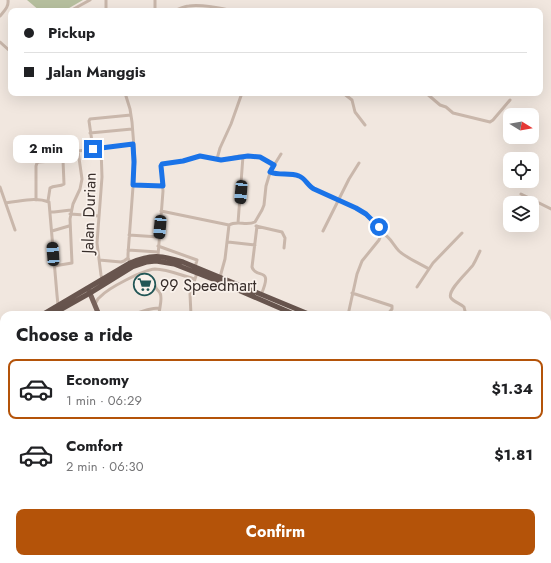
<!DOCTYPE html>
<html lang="en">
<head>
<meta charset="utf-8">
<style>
	body { margin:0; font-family:Jost,sans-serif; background:#f6f6f6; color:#202124; height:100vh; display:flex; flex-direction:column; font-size:15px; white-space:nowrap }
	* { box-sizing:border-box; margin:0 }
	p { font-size:13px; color:#757577 }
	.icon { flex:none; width:22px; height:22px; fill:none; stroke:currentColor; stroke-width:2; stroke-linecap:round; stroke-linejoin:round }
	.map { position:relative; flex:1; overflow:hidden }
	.side { position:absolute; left:0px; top:311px; width:551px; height:252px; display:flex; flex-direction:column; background:#fff; border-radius:12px 12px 0 0; box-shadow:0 4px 16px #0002 }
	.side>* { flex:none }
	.hud { position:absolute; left:8px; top:8px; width:535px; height:88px; border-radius:8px; box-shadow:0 4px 16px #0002; display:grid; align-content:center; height:88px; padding:0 16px; background:#fff }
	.needle { width:26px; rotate:101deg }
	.fabs { position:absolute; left:503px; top:108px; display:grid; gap:8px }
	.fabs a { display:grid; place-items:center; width:36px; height:36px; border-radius:8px; background:#fff; box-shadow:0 4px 16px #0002; font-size:20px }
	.end { position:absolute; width:18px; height:18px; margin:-9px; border:5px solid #1a73e8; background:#fff; box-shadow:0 0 0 2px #fff }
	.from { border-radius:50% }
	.bubble { position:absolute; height:28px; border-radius:8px; background:#fff; box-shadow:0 4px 16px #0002; font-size:13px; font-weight:700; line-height:28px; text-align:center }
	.car { position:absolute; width:12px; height:24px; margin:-12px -6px; border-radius:5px; box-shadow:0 0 3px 1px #0007; background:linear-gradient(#222 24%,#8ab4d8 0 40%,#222 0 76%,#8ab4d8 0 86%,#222 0) }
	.hud b { display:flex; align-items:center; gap:14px; height:38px; font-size:15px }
	.hud b+b { border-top:1px solid #e0e0e0 }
	.hud i { width:10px; height:10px; background:#202124 }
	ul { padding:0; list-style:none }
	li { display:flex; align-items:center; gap:12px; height:60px; margin:0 8px 6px; padding:0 8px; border:2px solid transparent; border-radius:8px }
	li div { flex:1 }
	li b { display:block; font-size:15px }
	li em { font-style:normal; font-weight:700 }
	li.on { border-color:#b45309 }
	li>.icon { width:36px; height:36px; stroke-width:1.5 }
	h2 { padding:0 16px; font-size:18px; line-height:48px }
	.primary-button { display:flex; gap:8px; margin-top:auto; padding:8px 16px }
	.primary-button a { flex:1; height:46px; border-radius:8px; background:#b45309; color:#fff; font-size:16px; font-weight:700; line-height:46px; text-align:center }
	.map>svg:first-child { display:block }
	.green { fill:#b7c09f }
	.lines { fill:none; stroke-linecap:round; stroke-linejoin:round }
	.minor { stroke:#c9b7ab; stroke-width:3 }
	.primary { stroke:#78635c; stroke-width:5 }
	.trunk { stroke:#68554e; stroke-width:5 }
	.route { stroke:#1a73e8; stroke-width:5 }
	.labels { text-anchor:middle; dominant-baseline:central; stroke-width:3.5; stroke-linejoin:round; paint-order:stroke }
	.street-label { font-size:16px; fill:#372d2a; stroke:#f9f1eb }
	.poi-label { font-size:16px; fill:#372d2a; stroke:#f9f1eb; text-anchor:start }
</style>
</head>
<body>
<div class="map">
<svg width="551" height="563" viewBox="0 0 551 563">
	<rect width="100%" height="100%" fill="#f1e7df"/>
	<path class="green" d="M27,0H83L64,11H40Z"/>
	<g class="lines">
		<path class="minor" d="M106,0V11
			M70,11L90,0
			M155,11V0
			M174,11C179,9 184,6 189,6C199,4 223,8 233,11
			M0,16C4,11 9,7 8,0
			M0,42L11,52
			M125,93L130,109L132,122L135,160L128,254V258L131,264
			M343,93L352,100L355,112L365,125
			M426,93L440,105L446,107L453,113L490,122L493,120L510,100
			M90,133L132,129
			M101,148L102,177L97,243L101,275L102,279
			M93,149L89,121L90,119L131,115
			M217,159L220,148L231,124L242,93
			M270,172C279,176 290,172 299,176C305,178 308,186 314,189L361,211L369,217L381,230V235L379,240L362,261L357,274L348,315
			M133,185L163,186
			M0,187L15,230
			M521,194L551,209
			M36,200V166L37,163L39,162L63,160L66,154L70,152L133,144
			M48,201L50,188C54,185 60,187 64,184L63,160
			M6,203C19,201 36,197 49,202L57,295L58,305
			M161,211L229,225C237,220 246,226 255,222L262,210L264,205L266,186L269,176L273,167L281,154
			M50,212H54L71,210
			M70,214L99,216
			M238,223L243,156
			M256,226L282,232L285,238L284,248
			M257,226L252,267C256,280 274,265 261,295
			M52,231L69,226
			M323,231L349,179L359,163
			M382,233C390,236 393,245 399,251C408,259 419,263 429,269
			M129,235L159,237
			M228,242L255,245
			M158,246L197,260L195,267
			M128,250L158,252
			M158,256L163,191L161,166L162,164L183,161L200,156L221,160L239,156H248L260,157L274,165
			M99,260L121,262L124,261L128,258
			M54,266L72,263L70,219L73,204L80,189L82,179L78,151
			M139,276C156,275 150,276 156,288C157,290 159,291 160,293C163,299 159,308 159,315
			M220,277L225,259L229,225
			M417,287L433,263L462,233
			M352,293L392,306V309L387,315
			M95,305C96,302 97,299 100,297C108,288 143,270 155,269C167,269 183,276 195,279
			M133,315C142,311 150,308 159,308
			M191,315L190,294L197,273
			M422,315L424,313H427L439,315
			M464,315L465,311L464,307C461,304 454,302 451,298C446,291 469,271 473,265C476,260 478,255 480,251
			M547,345L548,343
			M547,397L551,389
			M547,413L551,414
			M0,417L4,414
			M547,424L551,419
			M547,460L551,462
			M547,476L551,470
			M31,559L32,563
			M301,559L303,563
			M192,563L197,559"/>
		<path class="primary" d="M89,291L99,315
			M147,559V563"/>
		<path class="trunk" d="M42,315L130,263C151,254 161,255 183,262L311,315
			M51,315L90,293L132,267L147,262L156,261L174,264L215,280L296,315
			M0,341L4,338
			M0,345L4,343
			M547,400L551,401
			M547,406L551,407"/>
	</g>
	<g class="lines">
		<path class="route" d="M93,149L133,144L134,162L133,185L163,186L161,166L162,164L183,161L200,156L221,160L248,156L260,157L274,165L270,172C279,176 290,172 299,176C305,178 308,186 314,189L356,208L366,214L379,227"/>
	</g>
	<defs>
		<symbol id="supermarket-ring" viewBox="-11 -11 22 22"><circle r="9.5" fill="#f9f1eb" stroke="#225656" stroke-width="1.5"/><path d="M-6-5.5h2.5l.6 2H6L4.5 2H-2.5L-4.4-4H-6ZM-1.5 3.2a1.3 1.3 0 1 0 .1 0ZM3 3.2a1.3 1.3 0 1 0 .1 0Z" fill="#225656"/></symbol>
	</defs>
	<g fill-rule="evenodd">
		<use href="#supermarket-ring" x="132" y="272" width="25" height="25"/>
	</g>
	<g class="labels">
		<g class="street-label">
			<text transform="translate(89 213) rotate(-88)">Jalan Durian</text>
		</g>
		<g class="poi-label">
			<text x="160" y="285">99 Speedmart</text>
		</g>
	</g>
</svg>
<div class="fabs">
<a><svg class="needle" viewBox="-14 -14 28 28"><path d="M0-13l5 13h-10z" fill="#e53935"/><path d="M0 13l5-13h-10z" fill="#757577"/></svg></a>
<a><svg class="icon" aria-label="locate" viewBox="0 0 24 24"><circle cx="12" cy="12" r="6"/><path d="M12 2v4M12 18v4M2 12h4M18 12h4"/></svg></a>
<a><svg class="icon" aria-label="layers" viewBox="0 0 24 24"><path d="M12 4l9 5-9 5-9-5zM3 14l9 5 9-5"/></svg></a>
</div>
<i class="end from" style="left:379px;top:227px"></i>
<i class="end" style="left:93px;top:149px"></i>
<div class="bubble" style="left:13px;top:135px;width:66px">2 min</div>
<i class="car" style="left:241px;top:192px;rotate:185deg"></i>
<i class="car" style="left:160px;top:227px;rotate:185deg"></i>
<i class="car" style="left:53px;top:254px;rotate:356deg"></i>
<div class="hud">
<b><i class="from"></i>Pickup</b>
<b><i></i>Jalan Manggis</b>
</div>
<section class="side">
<h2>Choose a ride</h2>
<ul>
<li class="on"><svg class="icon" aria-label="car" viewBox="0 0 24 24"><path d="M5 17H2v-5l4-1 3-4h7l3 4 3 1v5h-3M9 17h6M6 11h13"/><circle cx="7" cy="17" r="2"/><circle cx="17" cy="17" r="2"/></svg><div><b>Economy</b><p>1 min · 06:29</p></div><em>$1.34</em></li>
<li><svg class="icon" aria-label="car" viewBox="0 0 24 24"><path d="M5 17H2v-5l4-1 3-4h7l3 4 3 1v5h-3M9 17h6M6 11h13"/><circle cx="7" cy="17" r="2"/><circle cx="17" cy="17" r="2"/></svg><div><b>Comfort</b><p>2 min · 06:30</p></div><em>$1.81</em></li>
</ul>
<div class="primary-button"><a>Confirm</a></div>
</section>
</div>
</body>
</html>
